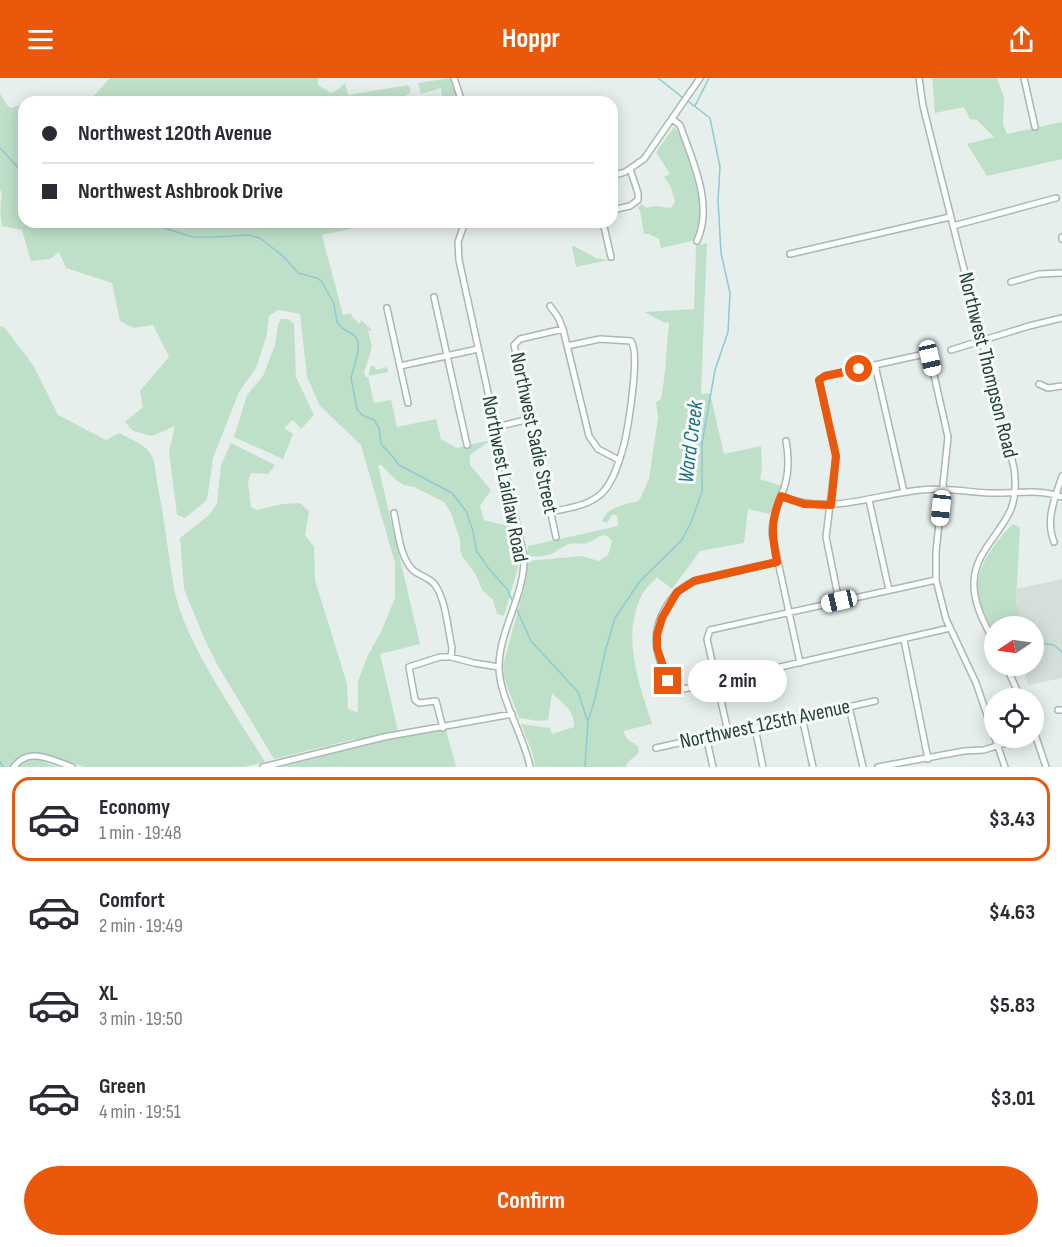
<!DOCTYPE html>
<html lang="en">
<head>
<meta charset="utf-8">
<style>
	body { margin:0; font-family:"Sofia Sans Condensed",sans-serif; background:#f7f7f7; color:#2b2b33; height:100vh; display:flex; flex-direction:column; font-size:22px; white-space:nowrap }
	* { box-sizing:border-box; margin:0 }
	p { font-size:20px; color:#7c7c81 }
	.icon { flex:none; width:33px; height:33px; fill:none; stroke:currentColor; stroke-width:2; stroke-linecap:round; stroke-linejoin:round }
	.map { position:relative; height:689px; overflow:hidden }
	.details { display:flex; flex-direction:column; background:#fff; flex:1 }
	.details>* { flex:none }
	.top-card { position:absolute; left:18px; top:18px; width:600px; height:132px; border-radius:18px; box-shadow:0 3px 15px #0003; display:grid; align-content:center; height:132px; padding:0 24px; background:#fff }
	.needle { width:39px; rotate:257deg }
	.controls { position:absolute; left:984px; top:538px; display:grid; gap:12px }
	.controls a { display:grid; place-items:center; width:60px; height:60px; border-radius:50%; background:#fff; box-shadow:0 3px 15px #0003; font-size:30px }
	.end { position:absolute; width:27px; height:27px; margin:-14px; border:8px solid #ea580c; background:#fff; box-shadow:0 0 0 3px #fff }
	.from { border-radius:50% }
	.bubble { position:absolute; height:42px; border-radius:21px; background:#fff; box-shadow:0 3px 15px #0003; font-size:20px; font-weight:700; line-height:42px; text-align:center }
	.car { position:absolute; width:18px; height:36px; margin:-18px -9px; border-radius:8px; box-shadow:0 0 4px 2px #0007; background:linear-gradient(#fff 24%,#345 0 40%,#fff 0 76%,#345 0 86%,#fff 0) }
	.top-card b { display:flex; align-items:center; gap:21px; height:57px; font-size:22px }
	.top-card b+b { border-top:2px solid #e1e1e2 }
	.top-card i { width:15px; height:15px; background:#2b2b33 }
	ul { padding:10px 0 0; list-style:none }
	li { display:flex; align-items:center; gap:18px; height:84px; margin:0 12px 9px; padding:0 12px; border:3px solid transparent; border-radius:18px }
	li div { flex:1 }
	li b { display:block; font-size:22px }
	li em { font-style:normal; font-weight:700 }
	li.active { border-color:#ea580c }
	li>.icon { width:54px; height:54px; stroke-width:1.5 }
	.cta { display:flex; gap:12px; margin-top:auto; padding:12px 24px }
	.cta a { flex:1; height:69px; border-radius:36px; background:#ea580c; color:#fff; font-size:24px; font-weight:700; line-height:69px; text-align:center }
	header { display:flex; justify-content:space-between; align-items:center; height:78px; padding:0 24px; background:#ea580c; color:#fff; font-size:27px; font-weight:700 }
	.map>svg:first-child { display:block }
	.built { fill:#d4dfda }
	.green { fill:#bfe0c8 }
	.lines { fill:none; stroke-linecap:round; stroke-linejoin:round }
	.stream { stroke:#8ec9d4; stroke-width:1.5 }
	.minor-casing { stroke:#a8b8b2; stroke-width:8 }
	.minor { stroke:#fff; stroke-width:5 }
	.route { stroke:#ea580c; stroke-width:8 }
	.labels { text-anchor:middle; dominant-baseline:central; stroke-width:6; stroke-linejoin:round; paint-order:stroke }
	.street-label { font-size:21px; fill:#24423a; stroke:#f7fbf9 }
	.water-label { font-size:22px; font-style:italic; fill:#1c6f80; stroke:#f7fbf9 }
</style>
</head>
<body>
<header><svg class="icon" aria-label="menu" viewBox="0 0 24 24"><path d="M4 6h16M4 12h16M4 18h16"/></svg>Hoppr<svg class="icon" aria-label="share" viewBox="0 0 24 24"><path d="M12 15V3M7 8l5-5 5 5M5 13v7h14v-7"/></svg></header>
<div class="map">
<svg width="1062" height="689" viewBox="0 0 1062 689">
	<rect width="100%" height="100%" fill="#e6efeb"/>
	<path class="built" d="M1062,501V600L1028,607L1023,588H1034V549H1022L1016,523L1017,511Z"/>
	<path class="green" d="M110,0H318V7L331,15L340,10L345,5L348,17L408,7L411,11L409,16L392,24H88Z
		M450,0L459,24H438L442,20L441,10L421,16L418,5Z
		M932,0H997L1004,19L1003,47L1007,56L1062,44V81L987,98L967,66L994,59L977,42L970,41L964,29L935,35Z
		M0,15L6,26L11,30L24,26V144H382L322,157L343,237L351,235L352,239L360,246L361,242L372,252L368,253L372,269L364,295L366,299H368L371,288H374L376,292L387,289L388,294L368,298L374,325L391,322L397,349L436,341L441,361L457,370L491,362L470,377V387L491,412L480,428L484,442L512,449L518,472V489L504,538L497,536L493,522L482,512L476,497L462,478L460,471V462L451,435L444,424L414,409L404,407L396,402L381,387H378L420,566L380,576L398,653L362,662L355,661L274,681L218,588L205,562L184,511L180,460L208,438L217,426L221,387L231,365L275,387L268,396L251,395L248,404L251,429L257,432L282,426L300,425L309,433L305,457L314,469L315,502L347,606L348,631L358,635V603L368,577L380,556L395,520V485L361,367L320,328L307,299L300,236L278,232L269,238L267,256L256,290L239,314L213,380L207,422L185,440L177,437L169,373L175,348L152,358L133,353L125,344L143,329L140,313L169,279L153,247L134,250L120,243L112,205L66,190L59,174L50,181L31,183L22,152L2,148C0,139 0,125 2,116L0,111Z
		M674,49C681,55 684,65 687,74C700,109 704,125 696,162L661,170L659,161L649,156H644L640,133L638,130L641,126L647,130L654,128L671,130L675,124L671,109L664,99L670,96L656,74Z
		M707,165L701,316L710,315L724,376L761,368L762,392L760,401L782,408L770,436L748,431L744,465L700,473L672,511L657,499C652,505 645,511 642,517C621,558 639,606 652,646L623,653L627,661L638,668L639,674C634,681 628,681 626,689H535L533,676L521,646L550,650L552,656L574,649C575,631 563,627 552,615L548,642L539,643L519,640L504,600L503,587L525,507L528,483L582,478L599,483L608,477L612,463C602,450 597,463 587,465C581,467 574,464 568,466C564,468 559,471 555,474C547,479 537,479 527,478L528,468L618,448L617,437H612L607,445L602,443C607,430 620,428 633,424L635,425L640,421L649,401L658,340L656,324L661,321C666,295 666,272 669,246L668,244L665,245L644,234L694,231L696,168Z
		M574,168L596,180L609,182L576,189L572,169Z
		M281,241H288L294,246L296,299L314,337L301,351L293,342L284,350L293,356L283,381L234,359L247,317L263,298L275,267L278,246Z
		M0,248L5,250L33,287L58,337L106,362L119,355C130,361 146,366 152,378C156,387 156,400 158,410C165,443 168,476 174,510C184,564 236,636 265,684L244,689H85L52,678L50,682L42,679L41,683L57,689H0Z
		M1013,446L1020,449L1016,523L1022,549H994V554C987,540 976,523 978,506C979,484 998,461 1013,446Z
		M446,652L456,688L453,689H281L386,662Z"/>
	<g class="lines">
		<path class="stream" d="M658,0L682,19
			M695,28L709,0
			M0,70L24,96
			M153,144L167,151L193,159H217L248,157L260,160L284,179L298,195L317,200L322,204L334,226L337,244L342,250L354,257L358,263V274L351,300L357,331L362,337L374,342L379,350L381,366L393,379L399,387L452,415L466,433L473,453L476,472L489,491L507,511L512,522
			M517,532L531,563L578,614L587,641
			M1039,565L1054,567L1062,574
			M0,684L3,689
			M585,689L588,643L595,621L605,574L615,540L640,503L681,463L690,447L702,414V365L715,292L728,254L730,215L721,175L718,122L720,89L710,40L689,24"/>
		<defs>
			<path id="minor" d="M454,0L462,24
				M919,0L923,28L1014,390C1016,404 1016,418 1011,431C1000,457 975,474 974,504C973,526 985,546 994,564
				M1024,0L1035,49
				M672,41L680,47C692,82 714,126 697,163
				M612,98L625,94L644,81L700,0
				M612,132L630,128L638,122V115L630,91
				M465,144L458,164L459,182L524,479C525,517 500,550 499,587C498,618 524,657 530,689
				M603,144L611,179
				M953,148L1056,120
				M1062,159V161
				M790,176L950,139
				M1011,204L1039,196L1062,195
				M434,219L467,367
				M550,228L558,239L563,251L589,358L598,371L619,382
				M387,230L408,325
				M951,272L1029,248L1062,240
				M875,287L904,414
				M400,288L478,271
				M1039,306L1048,310L1062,308
				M496,349L530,341
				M786,363C789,379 789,395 784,410C778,427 772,439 772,456L800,585
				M781,418C828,438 873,417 920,412C943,409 966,414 989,415C1015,416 1037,410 1062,419
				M869,422L889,512
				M550,434C568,430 589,428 602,415C612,405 617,390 621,377C627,359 641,276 631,263L600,261L567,268
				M394,435C398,453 400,481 414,493C422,499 432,500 437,510C446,525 448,552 452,570L451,579
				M556,459L514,267L520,261L563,251
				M1054,464C1045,441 1055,421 1062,398
				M777,484L697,502C672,511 652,543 657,571C659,581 666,601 670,611L675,613L950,550
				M839,523L826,459L836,378L819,302L825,298L929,275L948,359L936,474V502L946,541L976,605L994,657
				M904,562L928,681
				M1006,588L1021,621
				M849,629L863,689
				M1058,632H1062
				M802,639L813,689
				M443,650L436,623L419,625L415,622L409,589L440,579H451L474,585L499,589
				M755,650L763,689
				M1034,653L1046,689
				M728,654L707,561L710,552L936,502
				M706,658L713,689
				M995,660L1005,689
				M656,670L728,654L755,650L875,623
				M14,689C28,668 52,682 72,689
				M263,689L384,659L512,636
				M878,689L964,673L984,672L1021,660"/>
		</defs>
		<use href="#minor" class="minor-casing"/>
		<use href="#minor" class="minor"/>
	</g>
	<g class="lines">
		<path class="route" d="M668,603L657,570V557L662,540L677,514L694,503L777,484C772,458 770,444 781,418L804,426L831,427L836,378L819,302L825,298L859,291"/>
	</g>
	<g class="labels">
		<g class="street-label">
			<text transform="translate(988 287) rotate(76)">Northwest Thompson Road</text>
			<text transform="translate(534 355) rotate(78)">Northwest Sadie Street</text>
			<text transform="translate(505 401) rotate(79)">Northwest Laidlaw Road</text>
			<text transform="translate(765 646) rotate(-12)">Northwest 125th Avenue</text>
		</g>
		<g class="water-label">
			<text transform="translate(691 364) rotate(-83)">Ward Creek</text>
		</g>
	</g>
</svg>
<div class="controls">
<a><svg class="needle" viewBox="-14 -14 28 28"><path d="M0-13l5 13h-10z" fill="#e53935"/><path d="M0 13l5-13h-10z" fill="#7c7c81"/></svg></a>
<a><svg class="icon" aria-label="locate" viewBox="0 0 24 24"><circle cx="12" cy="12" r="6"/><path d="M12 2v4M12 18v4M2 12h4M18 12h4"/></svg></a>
</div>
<i class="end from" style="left:859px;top:291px"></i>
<i class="end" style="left:668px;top:603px"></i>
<div class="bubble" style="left:688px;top:582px;width:99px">2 min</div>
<i class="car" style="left:930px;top:280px;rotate:167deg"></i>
<i class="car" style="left:941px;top:430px;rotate:186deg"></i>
<i class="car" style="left:839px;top:523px;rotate:257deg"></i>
<div class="top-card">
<b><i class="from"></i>Northwest 120th Avenue</b>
<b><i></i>Northwest Ashbrook Drive</b>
</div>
</div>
<section class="details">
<ul>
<li class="active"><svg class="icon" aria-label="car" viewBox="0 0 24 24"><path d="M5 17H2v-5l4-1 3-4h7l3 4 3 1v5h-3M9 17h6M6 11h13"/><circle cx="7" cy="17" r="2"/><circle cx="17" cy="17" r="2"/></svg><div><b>Economy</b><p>1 min · 19:48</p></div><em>$3.43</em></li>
<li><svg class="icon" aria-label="car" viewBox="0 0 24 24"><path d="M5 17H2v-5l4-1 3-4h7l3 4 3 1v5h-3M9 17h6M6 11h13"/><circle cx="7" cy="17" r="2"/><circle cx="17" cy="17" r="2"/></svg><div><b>Comfort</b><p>2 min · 19:49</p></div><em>$4.63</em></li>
<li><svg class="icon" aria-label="car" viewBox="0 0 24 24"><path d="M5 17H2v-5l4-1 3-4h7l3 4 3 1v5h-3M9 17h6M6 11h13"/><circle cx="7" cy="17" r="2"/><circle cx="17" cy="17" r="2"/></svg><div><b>XL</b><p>3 min · 19:50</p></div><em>$5.83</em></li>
<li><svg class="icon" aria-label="car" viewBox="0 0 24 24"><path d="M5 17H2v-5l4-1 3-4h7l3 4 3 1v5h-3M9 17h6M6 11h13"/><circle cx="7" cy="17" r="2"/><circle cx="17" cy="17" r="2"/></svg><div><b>Green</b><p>4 min · 19:51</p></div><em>$3.01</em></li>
</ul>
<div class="cta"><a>Confirm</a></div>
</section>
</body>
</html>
